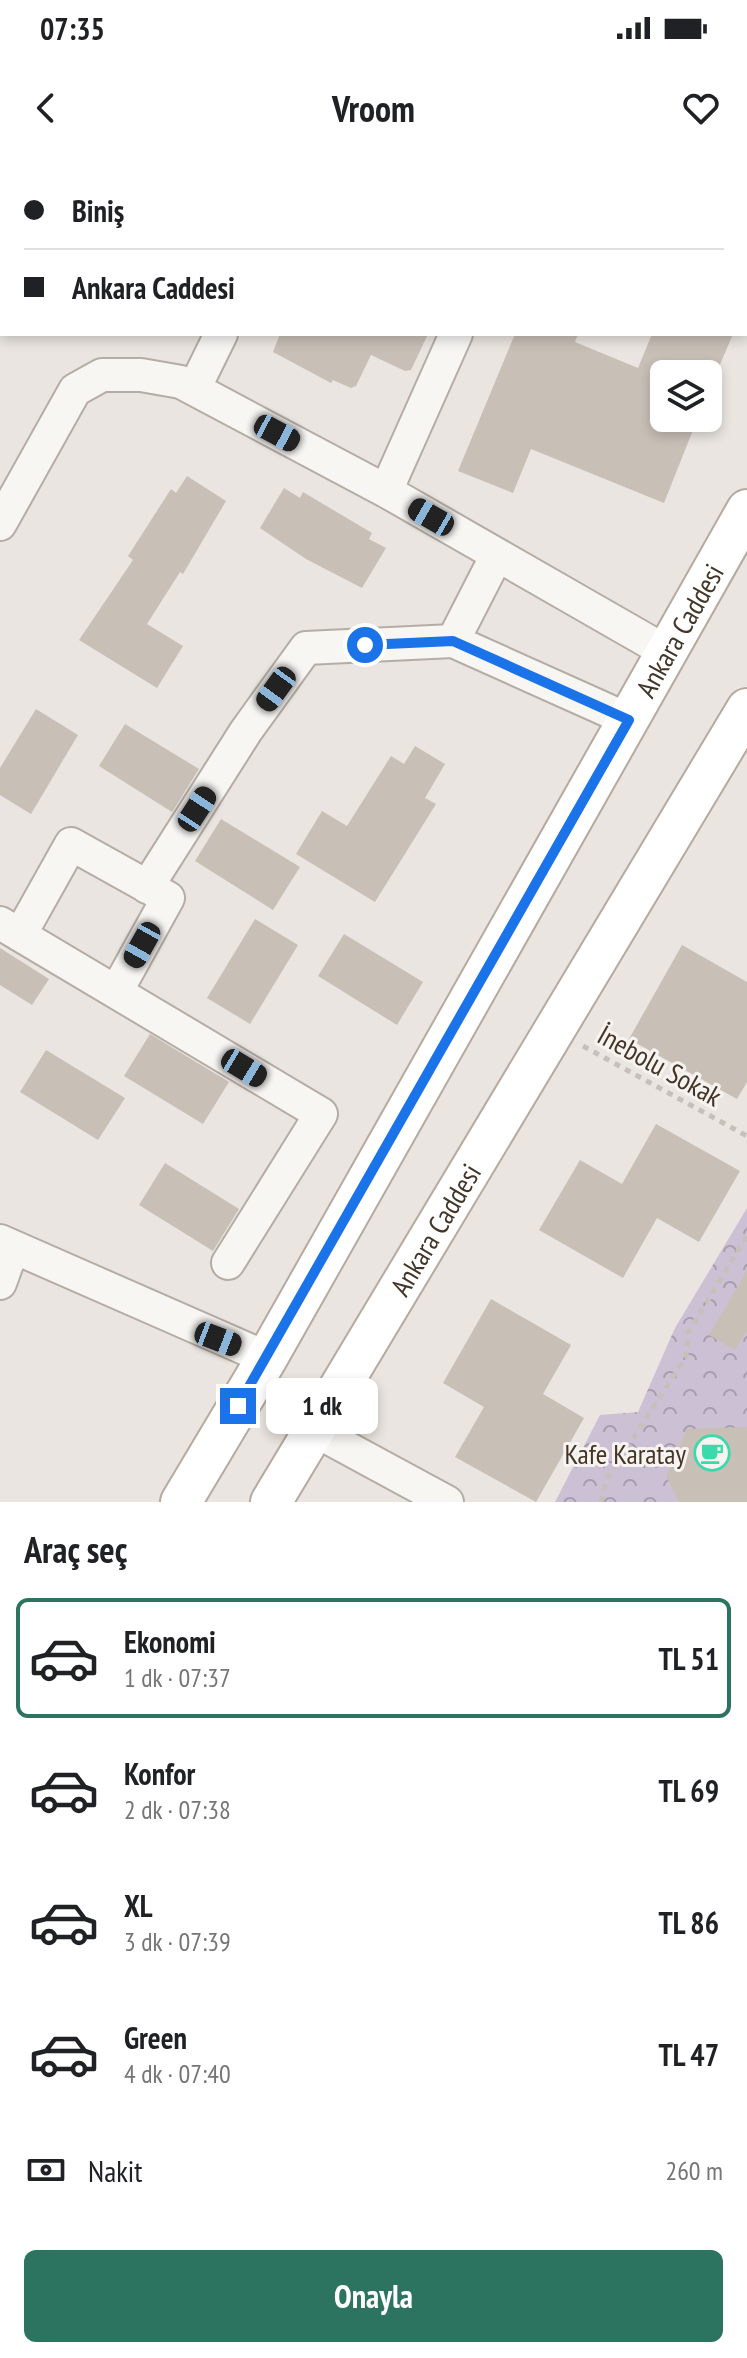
<!DOCTYPE html>
<html lang="tr">
<head>
<meta charset="utf-8">
<style>
	body { margin:0; font-family:"PT Sans Narrow",sans-serif; background:#f6f6f6; color:#202124; height:100vh; display:flex; flex-direction:column; font-size:30px; white-space:nowrap }
	* { box-sizing:border-box; margin:0 }
	p { font-size:26px; color:#757577 }
	.icon { flex:none; width:44px; height:44px; fill:none; stroke:currentColor; stroke-width:2; stroke-linecap:round; stroke-linejoin:round }
	.map { position:relative; height:1342px; overflow:hidden }
	.drawer { display:flex; flex-direction:column; background:#fff; flex:1 }
	.drawer>* { flex:none }
	.banner { position:absolute; left:0px; top:0px; width:748px; height:176px; box-shadow:0 4px 12px #0003; display:grid; align-content:center; height:176px; padding:0 24px; background:#fff }
	.buttons { position:absolute; left:650px; top:200px; display:grid; gap:16px }
	.buttons a { display:grid; place-items:center; width:72px; height:72px; border-radius:12px; background:#fff; box-shadow:0 4px 12px #0003; font-size:40px }
	.end { position:absolute; width:36px; height:36px; margin:-18px; border:10px solid #1a73e8; background:#fff; box-shadow:0 0 0 4px #fff }
	.from { border-radius:50% }
	.bubble { position:absolute; height:56px; border-radius:12px; background:#fff; box-shadow:0 4px 12px #0003; font-size:26px; font-weight:700; line-height:56px; text-align:center }
	.car { position:absolute; width:24px; height:48px; margin:-24px -12px; border-radius:10px; box-shadow:0 0 6px 2px #0007; background:linear-gradient(#222 24%,#8ab4d8 0 40%,#222 0 76%,#8ab4d8 0 86%,#222 0) }
	.banner b { display:flex; align-items:center; gap:28px; height:76px; font-size:30px }
	.banner b+b { border-top:2px solid #e0e0e0 }
	.banner i { width:20px; height:20px; background:#202124 }
	ul { padding:0; list-style:none }
	li { display:flex; align-items:center; gap:24px; height:120px; margin:0 16px 12px; padding:0 8px; border:4px solid transparent; border-radius:12px }
	li div { flex:1 }
	li b { display:block; font-size:30px }
	li em { font-style:normal; font-weight:700 }
	li.current { border-color:#2c7460 }
	li>.icon { width:72px; height:72px; stroke-width:1.5 }
	h2 { padding:0 24px; font-size:36px; line-height:96px }
	.pay { display:flex; align-items:center; gap:20px; height:88px; padding:0 24px; font-size:30px }
	.pay p { margin-inline-start:auto }
	.primary-button { display:flex; gap:16px; margin-top:auto; padding:16px 24px }
	.primary-button a { flex:1; height:92px; border-radius:12px; background:#2c7460; color:#fff; font-size:32px; font-weight:700; line-height:92px; text-align:center }
	.status { display:flex; justify-content:space-between; align-items:center; height:56px; padding:0 40px; background:#fff; direction:ltr }
	.status svg { height:22px; fill:currentColor }
	header { display:flex; justify-content:space-between; align-items:center; height:104px; padding:0 24px; background:#fff; font-size:36px; font-weight:700 }
	.map>svg:first-child { display:block }
	.forest { fill:url(#forest-crowns) }
	.building { fill:#c8bfb7 }
	.lines { fill:none; stroke-linecap:round; stroke-linejoin:round }
	.minor-casing { stroke:#b5ada5; stroke-width:36 }
	.major-casing { stroke:#b7a99e; stroke-width:44 }
	.path { stroke:#c5c0ba; stroke-width:5; stroke-dasharray:6 6; stroke-linecap:butt }
	.minor { stroke:#f8f6f3; stroke-width:32 }
	.major { stroke:#fff; stroke-width:40 }
	.route { stroke:#1a73e8; stroke-width:10 }
	.labels { text-anchor:middle; dominant-baseline:central; stroke-width:6; stroke-linejoin:round; paint-order:stroke }
	.street-label { font-size:28px; fill:#433527; stroke:#f7f3f0 }
	.poi-label { font-size:28px; fill:#433527; stroke:#f7f3f0; text-anchor:end }
</style>
</head>
<body>
<div class="status"><b>07:35</b><svg viewBox="0 0 49 12"><path d="M0 12V9h3v3zM5 12V6h3v6zM10 12V3h3v9zM15 12V0h3v12zM26 1h20v11H26zM47 4h2v5h-2z"/></svg></div>
<header><svg class="icon" aria-label="back" viewBox="0 0 24 24"><path d="M15 5l-7 7 7 7"/></svg>Vroom<svg class="icon" aria-label="heart" viewBox="0 0 24 24"><path d="M12 20l-8-8c-3-5 5-10 8-4 3-6 11-1 8 4z"/></svg></header>
<div class="map">
<svg width="747" height="1342" viewBox="0 0 747 1342">
	<defs>
		<pattern id="forest-crowns" width="20" height="18" patternUnits="userSpaceOnUse" patternTransform="scale(2)"><rect width="20" height="18" fill="#ccc0d5"/><path d="M2 6a3 3 0 1 1 6 0M12 15a3 3 0 1 1 6 0" fill="none" stroke="#a79dad"/></pattern>
	</defs>
	<rect width="100%" height="100%" fill="#eae5e0"/>
	<path class="forest" d="M747,1048V1342H555L600,1255L638,1252L675,1168Z"/>
	<path class="building" d="M280,174H428L411,210L405,211L371,195L356,226L351,228L333,220L331,223L273,192Z
		M515,174H578L575,182L638,208L652,174H733L716,214H664V258L697,260L664,343L531,289L513,333L458,311Z
		M187,316L226,341L183,414L180,412L147,464L183,486L157,528L79,480L133,400L128,396L171,329L176,333Z
		M284,328L300,338L303,332L372,373L369,379L386,388L362,428L306,399L260,368Z
		M36,549L78,575L31,654L0,635V608Z
		M125,564L199,609L172,652L99,606Z
		M415,586L445,604L425,638L436,644L375,742L296,694L322,651L347,666L391,596L404,604Z
		M221,659L300,707L273,750L195,701Z
		M255,759L298,785L250,864L207,838Z
		M344,774L423,822L397,865L318,816Z
		M682,785L747,822V922L737,939L629,879Z
		M0,788L49,819L32,845L0,825Z
		M150,874L229,922L203,964L124,916Z
		M46,890L125,938L98,980L20,932Z
		M656,964L740,1011L699,1082L657,1058L623,1118L539,1070L580,1000L622,1024Z
		M165,1003L239,1049L213,1091L139,1045Z
		M747,1110V1170L735,1190L709,1175Z
		M491,1139L571,1185L543,1234L584,1258L536,1342L455,1297L484,1247L443,1223Z
		M747,1267V1342H679L666,1316L687,1269Z"/>
	<g class="lines">
		<defs>
			<path id="minor" d="M532,2L533,0
				M690,2L691,0
				M194,229L221,174
				M386,331L456,174
				M0,364L75,230L102,215H141L181,222L386,331L665,491
				M453,481L497,395
				M147,727L246,571L306,488L453,481L629,560
				M0,763L321,954L228,1103
				M20,775L71,684L168,738L116,832
				M0,1081L267,1198
				M0,1123L13,1087
				M314,1270L447,1342"/>
			<g id="major">
				<path id="s1" d="M181,1342L267,1198L747,350"/>
				<path id="s2" d="M271,1342L747,549"/>
			</g>
		</defs>
		<use href="#minor" class="minor-casing"/>
		<use href="#major" class="major-casing"/>
		<path class="path" d="M583,886L747,976
			M601,1342L606,1320L686,1197L689,1171L747,1076"/>
		<use href="#minor" class="minor"/>
		<use href="#major" class="major"/>
	</g>
	<g class="lines">
		<path class="route" d="M238,1246L629,560L453,481L365,485"/>
	</g>
	<defs>
		<symbol id="cafe-ring" viewBox="-11 -11 22 22"><circle r="9.5" fill="#f7f3f0" stroke="#3adaaa" stroke-width="1.5"/><path d="M-5.5-4.5H6V0H3Q3 3.5 0 3.5H-2.5Q-5.5 3.5-5.5 0ZM3-3.2v2h1.7v-2ZM-6 4.5H4V6H-6Z" fill="#3adaaa"/></symbol>
	</defs>
	<g fill-rule="evenodd">
		<use href="#cafe-ring" x="692" y="1273" width="40" height="40"/>
	</g>
	<g class="labels">
		<g class="street-label">
			<text stroke="none"><textPath href="#s1" startOffset="1004">Ankara Caddesi</textPath></text>
			<text transform="translate(660 905) rotate(29)">İnebolu Sokak</text>
			<text stroke="none"><textPath href="#s2" startOffset="318">Ankara Caddesi</textPath></text>
		</g>
		<g class="poi-label">
			<text x="686" y="1293">Kafe Karatay</text>
		</g>
	</g>
</svg>
<div class="buttons">
<a><svg class="icon" aria-label="layers" viewBox="0 0 24 24"><path d="M12 4l9 5-9 5-9-5zM3 14l9 5 9-5"/></svg></a>
</div>
<i class="end from" style="left:365px;top:485px"></i>
<i class="end" style="left:238px;top:1246px"></i>
<div class="bubble" style="left:266px;top:1218px;width:112px">1 dk</div>
<i class="car" style="left:277px;top:273px;rotate:118deg"></i>
<i class="car" style="left:431px;top:357px;rotate:300deg"></i>
<i class="car" style="left:276px;top:529px;rotate:216deg"></i>
<i class="car" style="left:197px;top:649px;rotate:33deg"></i>
<i class="car" style="left:142px;top:785px;rotate:209deg"></i>
<i class="car" style="left:244px;top:908px;rotate:121deg"></i>
<i class="car" style="left:218px;top:1179px;rotate:111deg"></i>
<div class="banner">
<b><i class="from"></i>Biniş</b>
<b><i></i>Ankara Caddesi</b>
</div>
</div>
<section class="drawer">
<h2>Araç seç</h2>
<ul>
<li class="current"><svg class="icon" aria-label="car" viewBox="0 0 24 24"><path d="M5 17H2v-5l4-1 3-4h7l3 4 3 1v5h-3M9 17h6M6 11h13"/><circle cx="7" cy="17" r="2"/><circle cx="17" cy="17" r="2"/></svg><div><b>Ekonomi</b><p>1 dk · 07:37</p></div><em>TL 51</em></li>
<li><svg class="icon" aria-label="car" viewBox="0 0 24 24"><path d="M5 17H2v-5l4-1 3-4h7l3 4 3 1v5h-3M9 17h6M6 11h13"/><circle cx="7" cy="17" r="2"/><circle cx="17" cy="17" r="2"/></svg><div><b>Konfor</b><p>2 dk · 07:38</p></div><em>TL 69</em></li>
<li><svg class="icon" aria-label="car" viewBox="0 0 24 24"><path d="M5 17H2v-5l4-1 3-4h7l3 4 3 1v5h-3M9 17h6M6 11h13"/><circle cx="7" cy="17" r="2"/><circle cx="17" cy="17" r="2"/></svg><div><b>XL</b><p>3 dk · 07:39</p></div><em>TL 86</em></li>
<li><svg class="icon" aria-label="car" viewBox="0 0 24 24"><path d="M5 17H2v-5l4-1 3-4h7l3 4 3 1v5h-3M9 17h6M6 11h13"/><circle cx="7" cy="17" r="2"/><circle cx="17" cy="17" r="2"/></svg><div><b>Green</b><p>4 dk · 07:40</p></div><em>TL 47</em></li>
</ul>
<div class="pay"><svg class="icon" aria-label="cash" viewBox="0 0 24 24"><path d="M3 7h18v10H3z"/><circle cx="12" cy="12" r="2"/></svg>Nakit<p>260 m</p></div>
<div class="primary-button"><a>Onayla</a></div>
</section>
</body>
</html>
